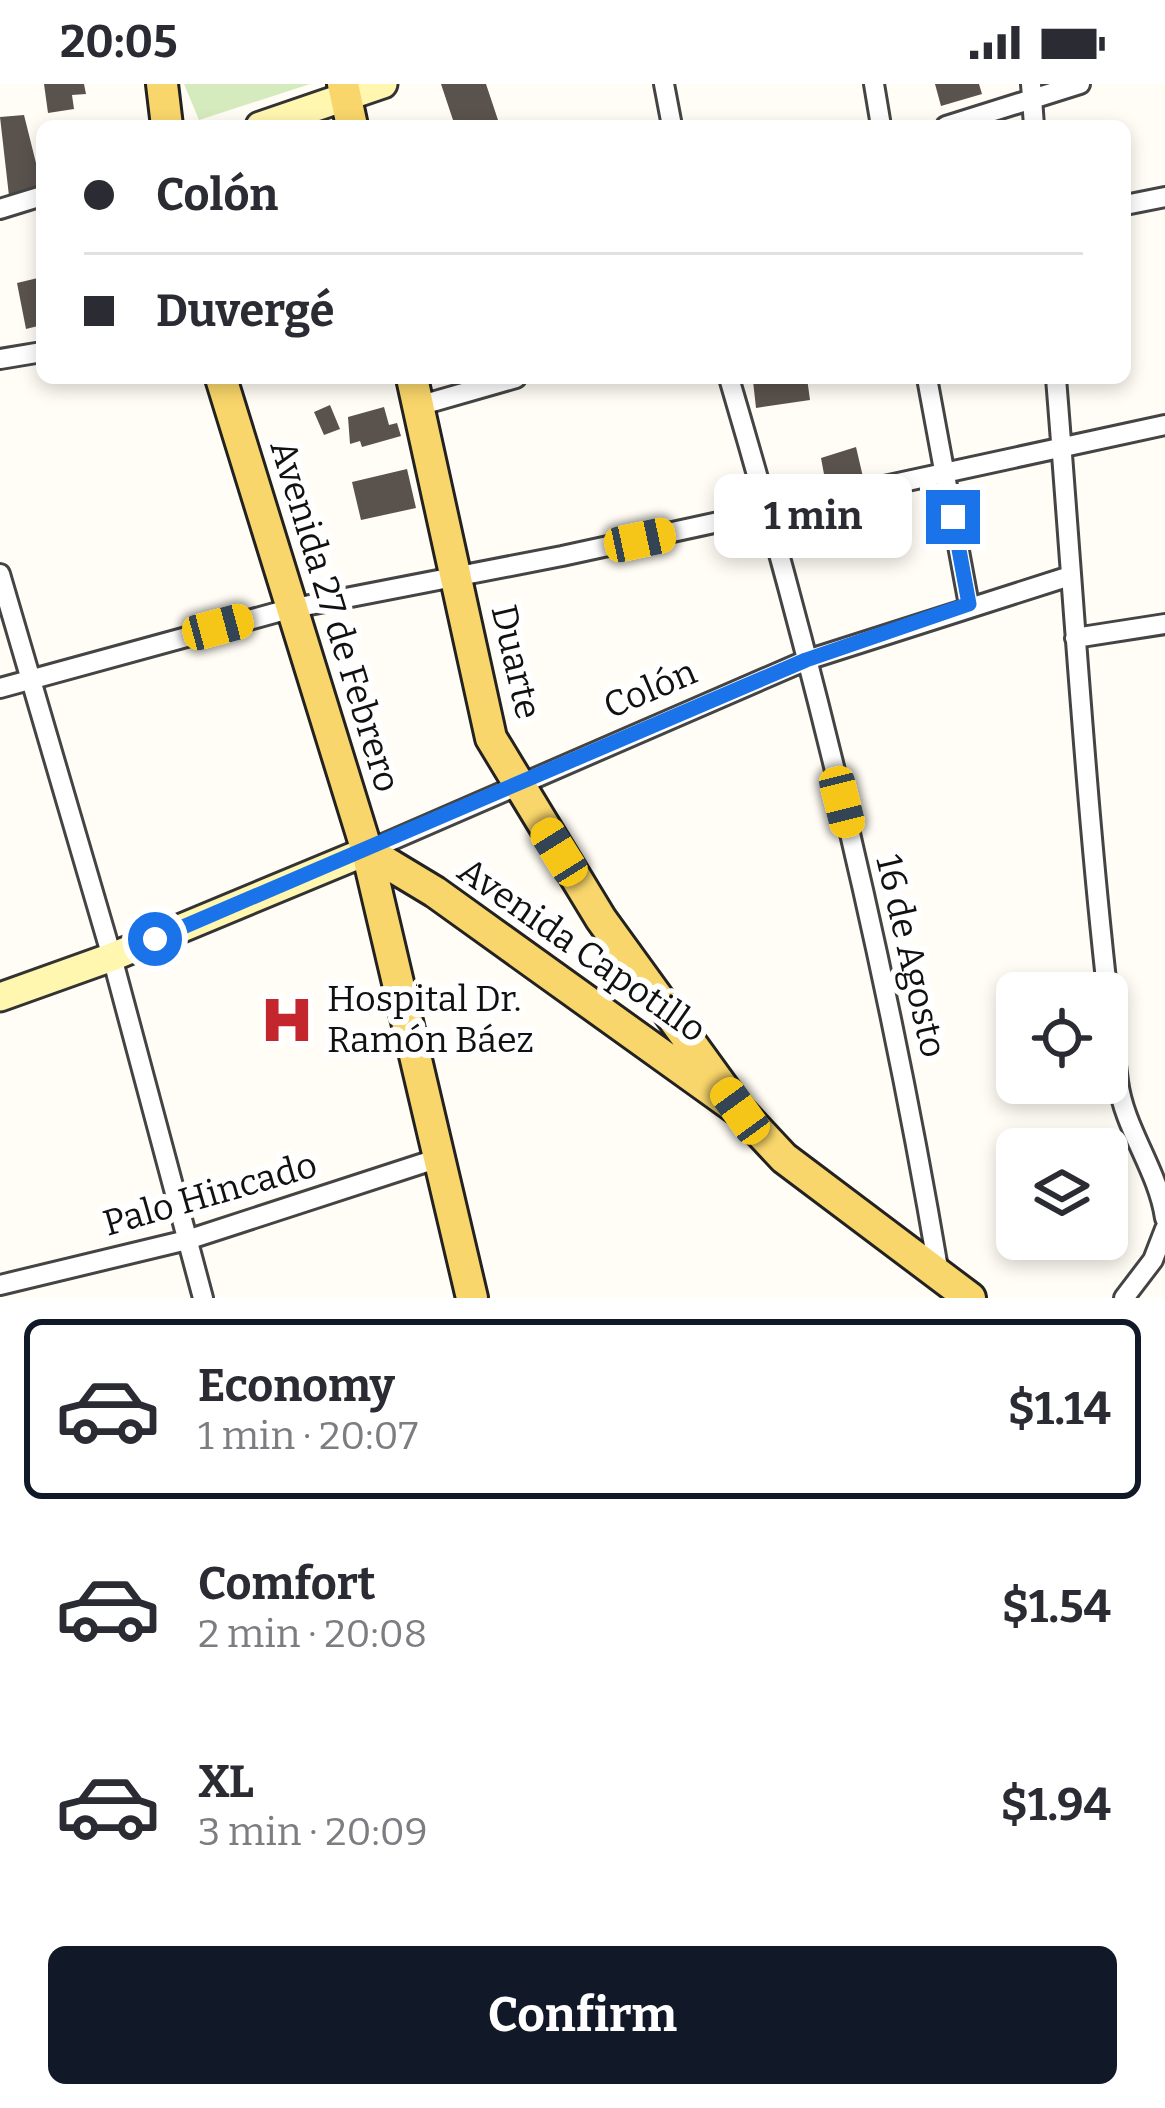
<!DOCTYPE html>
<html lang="en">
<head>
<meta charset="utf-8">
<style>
	body { margin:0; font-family:Bitter,serif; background:#f2f2f3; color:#2b2b33; height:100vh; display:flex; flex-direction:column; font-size:45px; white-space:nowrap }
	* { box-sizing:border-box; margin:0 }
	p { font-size:39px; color:#7c7c81 }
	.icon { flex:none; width:66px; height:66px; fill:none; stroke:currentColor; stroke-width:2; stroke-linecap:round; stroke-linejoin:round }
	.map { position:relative; height:1214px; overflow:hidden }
	.details { display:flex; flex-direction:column; background:#fff; flex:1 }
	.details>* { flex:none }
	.guide { position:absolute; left:36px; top:36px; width:1095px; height:264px; border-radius:18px; box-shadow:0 6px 18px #0003; display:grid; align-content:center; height:264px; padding:0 48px; background:#fff }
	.fabs { position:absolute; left:996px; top:888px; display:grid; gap:24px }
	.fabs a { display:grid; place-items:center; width:132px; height:132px; border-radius:18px; background:#fff; box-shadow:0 6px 18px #0003; font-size:60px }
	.end { position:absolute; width:54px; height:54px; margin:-27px; border:15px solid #1a73e8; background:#fff; box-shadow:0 0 0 6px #fff }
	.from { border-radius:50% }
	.bubble { position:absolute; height:84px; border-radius:18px; background:#fff; box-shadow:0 6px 18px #0003; font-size:39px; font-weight:700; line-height:84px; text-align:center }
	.car { position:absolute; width:36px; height:72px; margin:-36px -18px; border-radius:15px; box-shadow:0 0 9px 3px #0007; background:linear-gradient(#f5c518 24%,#345 0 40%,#f5c518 0 76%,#345 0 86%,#f5c518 0) }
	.guide b { display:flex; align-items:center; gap:42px; height:114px; font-size:45px }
	.guide b+b { border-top:3px solid #e1e1e2 }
	.guide i { width:30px; height:30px; background:#2b2b33 }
	ul { padding:21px 0 0; list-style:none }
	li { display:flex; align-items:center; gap:36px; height:180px; margin:0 24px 18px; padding:0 24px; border:6px solid transparent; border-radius:18px }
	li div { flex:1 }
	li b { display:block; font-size:45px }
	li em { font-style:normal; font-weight:700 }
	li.on { border-color:#111827 }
	li>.icon { width:108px; height:108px; stroke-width:1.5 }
	.button { display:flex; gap:24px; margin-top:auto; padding:24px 48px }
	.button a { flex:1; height:138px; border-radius:18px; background:#111827; color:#fff; font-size:48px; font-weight:700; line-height:138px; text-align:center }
	.status { display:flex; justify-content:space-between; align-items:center; height:84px; padding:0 60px; background:#fff; direction:ltr }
	.status svg { height:33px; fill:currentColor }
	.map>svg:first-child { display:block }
	.green { fill:#d5ebbd }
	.building { fill:#5a524d }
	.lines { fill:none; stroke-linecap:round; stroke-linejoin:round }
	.street-casing { stroke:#444; stroke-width:24 }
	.secondary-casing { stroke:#333; stroke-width:33 }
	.primary-casing { stroke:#222; stroke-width:36 }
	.street { stroke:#fff; stroke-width:18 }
	.secondary { stroke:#fff6b0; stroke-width:27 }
	.primary { stroke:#f9d66b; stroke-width:30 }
	.route { stroke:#1a73e8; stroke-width:15 }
	.labels { text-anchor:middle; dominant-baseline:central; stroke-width:12; stroke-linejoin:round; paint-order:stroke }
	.street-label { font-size:36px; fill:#111; stroke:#fff }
	.poi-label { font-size:36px; fill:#111; stroke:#fff; text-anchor:start }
</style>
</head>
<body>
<div class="status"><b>20:05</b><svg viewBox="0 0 49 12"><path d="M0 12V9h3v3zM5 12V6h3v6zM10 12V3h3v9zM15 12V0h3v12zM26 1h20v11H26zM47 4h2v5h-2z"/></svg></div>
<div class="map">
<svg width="1165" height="1214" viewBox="0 0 1165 1214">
	<rect width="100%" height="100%" fill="#fffdf5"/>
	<path class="green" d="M184,0H310L199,36Z"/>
	<path class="building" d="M44,0H84L86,10L72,11L74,25L48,29Z
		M441,0H486L500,42H455Z
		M935,0H979L982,10L941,22Z
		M24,31L42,103L9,112L0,33Z
		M42,193V241L26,245L17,199Z
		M807,294L810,316L756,324L753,297Z
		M330,321L340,345L324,351L314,328Z
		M384,323L389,341L397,339L401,352L362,363L360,357L350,360L348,333Z
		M856,363L863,393L826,401L821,374Z
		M407,385L416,424L361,436L352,398Z
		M868,430L876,461L846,468L839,438Z"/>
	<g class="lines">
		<defs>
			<path id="street" d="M664,0L672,42
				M874,0L881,42
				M1031,0L1034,42
				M946,42L1080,0
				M1125,121L1165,113
				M0,125L42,112
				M0,275L42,268
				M729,294C816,588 888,887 939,1190
				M927,294L969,521
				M1056,294C1075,528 1088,764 1118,997C1124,1045 1158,1086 1165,1134
				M418,322L516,294
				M0,490L112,873L203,1214
				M1075,554L1165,540
				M0,604L289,525L562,472L1165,341
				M367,767L807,576L1070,492
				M0,1201L187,1156L436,1075
				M1124,1214L1153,1176L1165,1145"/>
			<path id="secondary" d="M260,42L383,0
				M0,913L112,873L367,767"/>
			<path id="primary" d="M162,0L167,42
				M343,0L352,42
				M221,294L367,767L472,1214
				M412,294L491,654L601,835L740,1027
				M367,767L435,808L740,1027L784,1074L970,1214"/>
		</defs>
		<use href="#street" class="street-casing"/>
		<use href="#secondary" class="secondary-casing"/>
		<use href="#primary" class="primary-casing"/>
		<use href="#street" class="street"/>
		<use href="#secondary" class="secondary"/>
		<use href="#primary" class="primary"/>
	</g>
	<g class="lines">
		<path class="route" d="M155,855L806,576L969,520L953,433"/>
	</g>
	<defs>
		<symbol id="hospital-bare" viewBox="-9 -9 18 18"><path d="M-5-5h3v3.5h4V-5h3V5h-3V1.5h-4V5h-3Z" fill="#c4262e" stroke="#fff" stroke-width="2.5" paint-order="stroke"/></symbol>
	</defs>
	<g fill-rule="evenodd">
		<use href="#hospital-bare" x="249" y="898" width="76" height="76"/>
	</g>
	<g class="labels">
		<g class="street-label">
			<text transform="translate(335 532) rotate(73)">Avenida 27 de Febrero</text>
			<text transform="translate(516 578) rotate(77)">Duarte</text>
			<text transform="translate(650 605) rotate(-23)">Colón</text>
			<text transform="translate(582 866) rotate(35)">Avenida Capotillo</text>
			<text transform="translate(911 872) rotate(77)">16 de Agosto</text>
			<text transform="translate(210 1110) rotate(-16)">Palo Hincado</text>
		</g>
		<g class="poi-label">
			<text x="327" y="915">Hospital Dr.<tspan x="327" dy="41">Ramón Báez</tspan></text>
		</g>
	</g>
</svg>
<div class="fabs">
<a><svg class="icon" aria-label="locate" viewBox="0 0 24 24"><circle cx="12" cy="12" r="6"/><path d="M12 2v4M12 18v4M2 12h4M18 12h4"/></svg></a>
<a><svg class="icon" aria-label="layers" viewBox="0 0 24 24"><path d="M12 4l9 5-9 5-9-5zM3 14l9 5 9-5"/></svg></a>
</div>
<i class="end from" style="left:155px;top:855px"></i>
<i class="end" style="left:953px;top:433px"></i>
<div class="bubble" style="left:714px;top:390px;width:198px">1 min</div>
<i class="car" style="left:640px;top:456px;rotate:78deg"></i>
<i class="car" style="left:218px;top:543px;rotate:75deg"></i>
<i class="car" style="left:842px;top:718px;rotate:166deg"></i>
<i class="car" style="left:559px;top:768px;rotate:328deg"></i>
<i class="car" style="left:740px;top:1027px;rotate:324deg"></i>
<div class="guide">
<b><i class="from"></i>Colón</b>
<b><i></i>Duvergé</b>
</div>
</div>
<section class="details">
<ul>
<li class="on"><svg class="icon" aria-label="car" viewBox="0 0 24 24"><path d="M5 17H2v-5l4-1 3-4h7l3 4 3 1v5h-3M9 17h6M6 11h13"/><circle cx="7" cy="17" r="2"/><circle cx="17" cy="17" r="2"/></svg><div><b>Economy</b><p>1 min · 20:07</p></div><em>$1.14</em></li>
<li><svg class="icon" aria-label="car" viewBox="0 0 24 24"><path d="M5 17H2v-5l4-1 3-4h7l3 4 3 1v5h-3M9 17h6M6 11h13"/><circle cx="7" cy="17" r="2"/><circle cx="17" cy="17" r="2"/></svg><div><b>Comfort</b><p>2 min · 20:08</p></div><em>$1.54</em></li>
<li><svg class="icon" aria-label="car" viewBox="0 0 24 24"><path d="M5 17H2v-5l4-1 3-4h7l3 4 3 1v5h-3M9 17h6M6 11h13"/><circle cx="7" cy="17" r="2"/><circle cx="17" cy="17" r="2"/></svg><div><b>XL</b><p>3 min · 20:09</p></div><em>$1.94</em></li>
</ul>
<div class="button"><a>Confirm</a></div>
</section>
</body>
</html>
